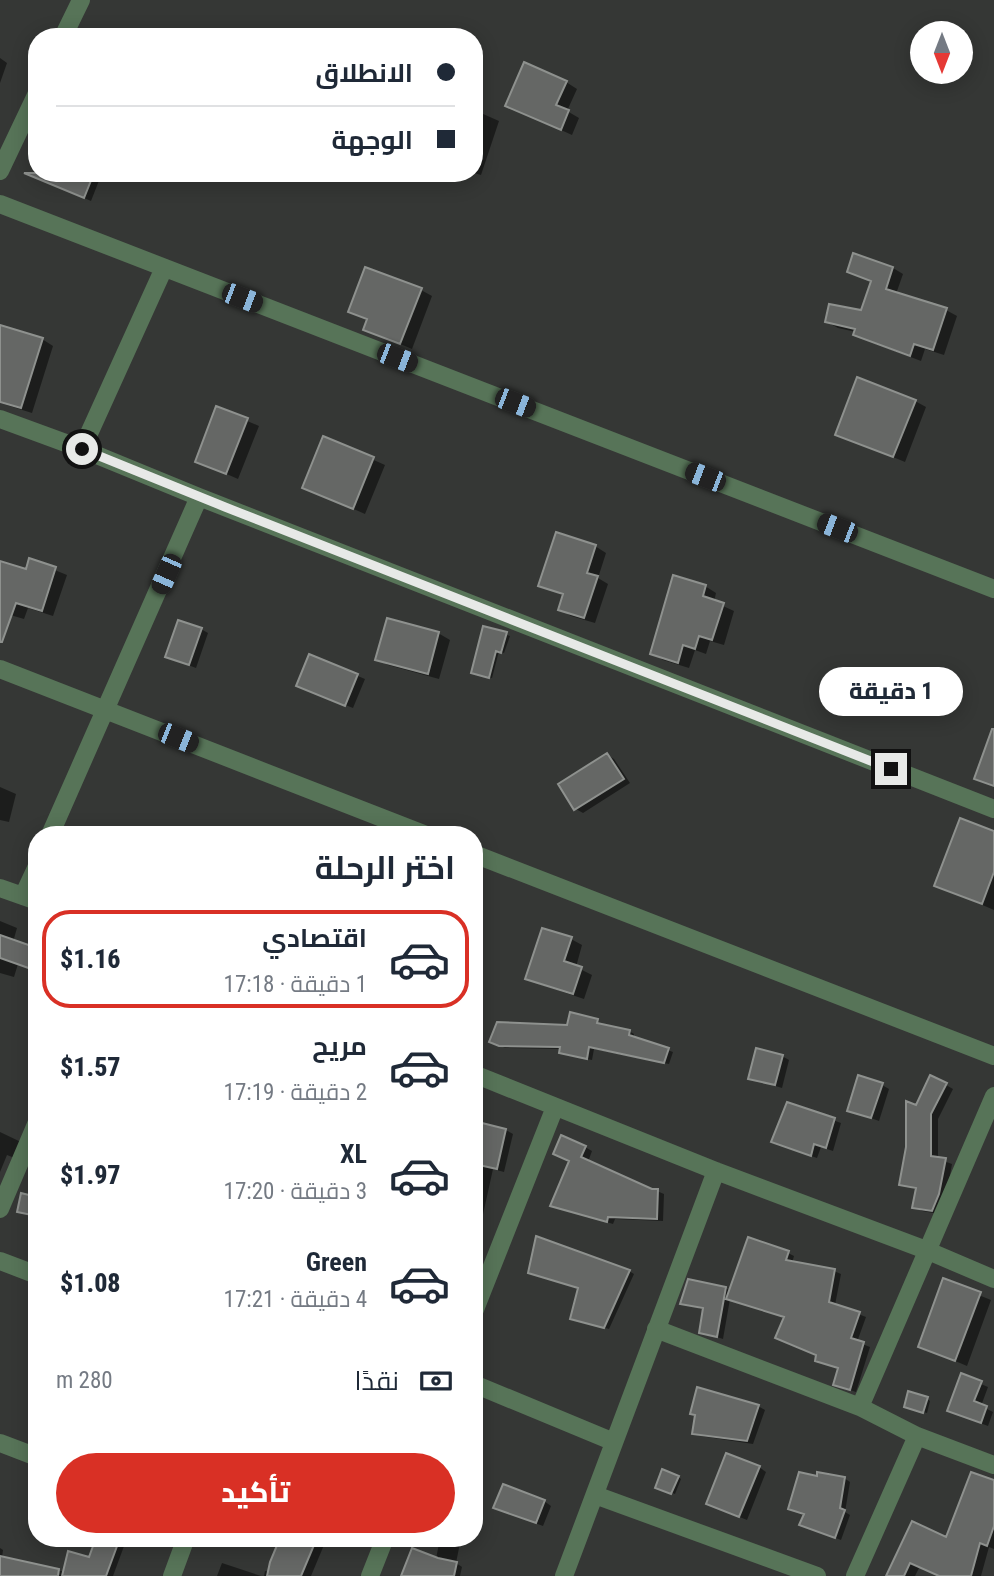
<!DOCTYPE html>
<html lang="ar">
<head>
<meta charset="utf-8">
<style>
	body { margin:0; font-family:"Roboto Condensed",Cairo,sans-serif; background:#f2f2f3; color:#1f2937; direction:rtl; height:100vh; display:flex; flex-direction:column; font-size:26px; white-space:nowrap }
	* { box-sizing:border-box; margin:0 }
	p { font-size:23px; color:#747a83 }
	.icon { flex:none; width:38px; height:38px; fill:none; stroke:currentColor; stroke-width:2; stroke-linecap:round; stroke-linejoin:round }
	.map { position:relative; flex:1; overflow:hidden; direction:ltr }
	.details { position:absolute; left:28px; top:826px; width:455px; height:721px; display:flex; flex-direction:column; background:#fff; border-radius:28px; box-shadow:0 4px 18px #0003; direction:rtl }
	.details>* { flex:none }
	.hud { position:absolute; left:28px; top:28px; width:455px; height:154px; border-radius:28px; box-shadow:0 4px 18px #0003; direction:rtl; display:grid; align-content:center; height:154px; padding:0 28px; background:#fff }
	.needle { width:46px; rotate:180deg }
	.controls { position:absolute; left:910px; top:21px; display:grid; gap:14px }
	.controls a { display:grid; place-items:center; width:63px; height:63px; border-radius:50%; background:#fff; box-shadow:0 4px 18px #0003; font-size:35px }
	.end { position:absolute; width:32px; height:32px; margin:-16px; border:9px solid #e7e9e7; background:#111; box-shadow:0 0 0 4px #111 }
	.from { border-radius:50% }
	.bubble { position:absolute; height:49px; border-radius:24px; background:#fff; box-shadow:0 4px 18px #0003; font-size:23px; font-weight:800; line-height:49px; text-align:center; direction:rtl }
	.car { position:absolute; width:21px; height:42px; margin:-21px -10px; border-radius:9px; box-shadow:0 0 5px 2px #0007; background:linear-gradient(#222 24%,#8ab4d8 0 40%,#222 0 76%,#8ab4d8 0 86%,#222 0) }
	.hud b { display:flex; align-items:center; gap:24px; height:66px; font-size:26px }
	.hud b+b { border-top:2px solid #e0e1e3 }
	.hud i { width:18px; height:18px; background:#1f2937 }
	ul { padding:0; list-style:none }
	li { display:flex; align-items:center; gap:21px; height:98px; margin:0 14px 10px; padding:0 14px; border:4px solid transparent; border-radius:28px }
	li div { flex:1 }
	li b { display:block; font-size:26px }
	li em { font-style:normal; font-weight:800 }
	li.selected { border-color:#d93025 }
	li>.icon { width:63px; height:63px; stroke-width:1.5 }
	h2 { padding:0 28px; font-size:32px; line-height:84px }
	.pay { display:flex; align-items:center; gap:18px; height:77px; padding:0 28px; font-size:26px }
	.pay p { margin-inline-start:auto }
	.primary-button { display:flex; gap:14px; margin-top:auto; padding:14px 28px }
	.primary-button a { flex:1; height:80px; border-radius:42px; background:#d93025; color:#fff; font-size:28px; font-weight:800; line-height:80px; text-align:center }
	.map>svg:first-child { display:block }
	.shadow { fill:#0007 }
	.building { fill:#656765; stroke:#8e918e; stroke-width:2 }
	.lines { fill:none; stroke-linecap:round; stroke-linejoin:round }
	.minor { stroke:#577458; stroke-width:18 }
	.route { stroke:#e7e9e7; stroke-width:9 }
</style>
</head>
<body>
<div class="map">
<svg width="994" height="1576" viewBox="0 0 994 1576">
	<rect width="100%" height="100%" fill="#353735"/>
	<path class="shadow" d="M0,58L7,63L0,83Z
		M566,82L577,89L567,111L579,118L572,135L508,106Z
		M474,110L499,121L481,175L474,173Z
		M54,173H102L91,201L50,183Z
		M893,268L903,274L896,294L946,310L957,316L944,355L925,349L921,361L866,340L855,334L856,332L838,328L827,322L862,312L873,282L849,272Z
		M421,290L432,296L412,349L365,329L369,320L350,311Z
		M0,327L42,339L53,346L32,413L0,403Z
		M915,401L926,407L905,462L837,434Z
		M217,408L259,426L238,479L197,461Z
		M324,438L385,465L365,514L304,487Z
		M595,546L606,553L598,578L608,584L595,623L571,616L560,609L564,596L540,585Z
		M30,560L67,575L53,616L28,608L24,619L0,612V563L27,572Z
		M705,586L716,593L714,602L734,611L724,645L710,641L706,654L695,650L689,668L663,660L652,653Z
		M484,628L510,636L504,653L499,651L492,678L476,674Z
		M201,629L208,633L196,668L167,657Z
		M438,633L450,640L439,679L388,665L377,659Z
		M310,656L365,679L353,708L305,689Z
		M607,755L614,759L630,783L583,813L576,809Z
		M0,787L16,794L9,822L0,820Z
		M194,828L210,835H191Z
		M994,833V910L936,885Z
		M0,921L17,928L13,942L18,964L14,977L0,973Z
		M571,939L582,945L576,967L592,975L584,999L539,984L528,978Z
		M597,1021L602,1026L629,1031L634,1034V1038L673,1052L669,1064L594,1049L592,1060L566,1055L561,1052V1049L505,1048L496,1044Z
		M782,1056L789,1060L782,1088L750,1078Z
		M882,1085L889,1089L879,1121L849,1110Z
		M946,1085L953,1089L938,1119V1159L952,1164L946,1198L939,1214L922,1211L914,1207L917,1190L901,1184L917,1107Z
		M788,1104L841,1123L833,1151L821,1147L817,1158L780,1145Z
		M474,1122L506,1130L513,1134L504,1172L493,1169L482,1219L474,1217Z
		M0,1132L23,1143L17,1159L7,1155L0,1172Z
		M585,1147L592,1151L588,1162L664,1194L663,1221L615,1219L613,1224L552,1205Z
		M788,1253L794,1256L792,1263L834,1271L841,1274L835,1305L866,1317L857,1342L870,1347L856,1392L841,1387L840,1369L817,1360L818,1355L785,1318L730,1299L723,1339L701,1332L705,1310L682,1303L725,1288L731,1291Z
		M629,1271L634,1274L609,1329L572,1318L579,1288L535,1275Z
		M944,1281L991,1300L967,1366L920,1346Z
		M962,1376L988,1387L981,1406L993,1412L988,1426L956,1414Z
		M927,1399L930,1401L927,1413L909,1408Z
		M758,1406L765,1410L753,1444L700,1436L694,1433L696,1416L692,1413Z
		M759,1467L766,1472L747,1520L715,1507Z
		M678,1477L681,1479L675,1494L660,1488Z
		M818,1478H844L850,1482L845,1512L850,1515L841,1540L807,1527L805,1514Z
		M994,1482V1549L989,1547L981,1576H940L920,1566L915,1576H888L947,1539Z
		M544,1501L551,1506L543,1526L503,1511Z
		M98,1538H127L113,1576H0V1548L3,1550L2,1558L65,1572L90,1559Z
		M310,1538L324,1545L311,1576H264L265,1571L269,1572Z
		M440,1538H461L456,1563L462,1567L460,1576H402L436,1559Z
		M222,1563L261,1576H217Z"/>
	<path class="building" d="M524,62L567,81L556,105L569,110L561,130L505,106Z
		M24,173H94L84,198Z
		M853,253L893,267L886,289L947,308L933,350L914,344L910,356L853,335L855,329L825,322L829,304L861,310L871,281L847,272Z
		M365,267L422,288L400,344L363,330L367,319L348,312Z
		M0,325L43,338L21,408L0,402Z
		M857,377L916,400L893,457L835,435Z
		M216,406L248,418L226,474L195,462Z
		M323,436L374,457L353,509L302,488Z
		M556,532L596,545L587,573L598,576L584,618L558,610L563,594L538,586Z
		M29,558L56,567L42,611L16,603L2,642H0V561L26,569Z
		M673,575L706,585L703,596L724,603L712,640L699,636L695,649L683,645L678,663L650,654Z
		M387,618L439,632L428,674L375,660Z
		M178,620L202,628L189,665L165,657Z
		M483,626L507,632L501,653L496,651L489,678L471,673Z
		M309,654L358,674L345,706L296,686Z
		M992,729H994V786L974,779Z
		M607,753L624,779L574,810L558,784Z
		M960,818L994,831V872L982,904L934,886Z
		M542,928L572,937L564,961L582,967L573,994L525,979Z
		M0,935L37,948V971L0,958Z
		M570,1012L598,1019L597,1023L630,1030L629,1035L669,1048L664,1063L589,1047L587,1059L559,1053L560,1047L499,1046L489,1042L497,1022L567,1025Z
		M756,1048L783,1055L775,1085L748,1079Z
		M858,1075L883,1083L871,1118L847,1111Z
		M930,1075L947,1083L931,1114V1156L946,1158L939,1194L932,1211L912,1208L916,1188L899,1185L906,1147V1101L916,1105Z
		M787,1102L835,1118L826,1148L814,1144L811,1156L771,1142Z
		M474,1121L506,1129L497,1169L474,1164Z
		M561,1135L586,1146L581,1157L652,1189H658L657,1219L608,1217L607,1222L550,1206L569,1161L553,1154Z
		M21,1193L37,1197V1216L17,1212Z
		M536,1236L630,1270L604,1328L570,1319L578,1288L528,1273Z
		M748,1237L789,1251L786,1260L835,1269L829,1302L860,1312L851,1338L864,1342L850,1390L833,1385L838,1368L815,1361L816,1355L775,1338L784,1317L726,1299Z
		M943,1278L981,1292L955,1361L918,1347Z
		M688,1279L726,1287L717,1337L699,1333L703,1308L680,1304Z
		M961,1373L982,1381L974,1401L987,1406L981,1423L947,1411Z
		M697,1387L759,1405L747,1441L692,1434L695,1415L690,1414Z
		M908,1391L928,1397L923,1413L904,1407Z
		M726,1453L760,1466L739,1517L706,1504Z
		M662,1469L679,1476L671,1494L655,1488Z
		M799,1472L817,1476V1472L845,1477L840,1508L845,1510L835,1538L799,1525L804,1514L788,1509Z
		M971,1472L994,1480V1526L987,1546L980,1543L971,1576H939L910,1563L904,1576H886L912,1521L946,1537Z
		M503,1484L545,1500L536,1523L493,1508Z
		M96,1538H120L106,1576H62L68,1551L89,1557Z
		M280,1538H317L301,1576H267L270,1562Z
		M412,1548L438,1558L457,1562L454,1576H401Z
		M0,1556L59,1569L58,1576H0Z"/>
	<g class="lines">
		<path class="minor" d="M63,37L81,0
			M0,171L37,93
			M0,204L994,589
			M0,419L82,449L199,497L994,809
			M82,449L164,268
			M0,669L426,835
			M50,835L199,497
			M474,854L994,1056
			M0,888L37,901
			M23,896L37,866
			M474,1074L716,1171L926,1250L994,1279
			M0,1209L37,1122
			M0,1261L37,1275
			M474,1312L555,1107
			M656,1329L860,1407L917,1436L994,1465
			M474,1384L614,1442
			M860,1407L994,1096
			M0,1443L37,1457
			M595,1495L817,1576
			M172,1576L186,1538
			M370,1576L385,1538
			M564,1576L716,1171
			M855,1576L917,1436"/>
	</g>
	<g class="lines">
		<path class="route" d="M82,449L225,507L891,769"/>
	</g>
</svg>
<div class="controls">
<a><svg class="needle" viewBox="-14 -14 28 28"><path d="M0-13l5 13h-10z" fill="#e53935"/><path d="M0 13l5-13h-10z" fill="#747a83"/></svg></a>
</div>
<i class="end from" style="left:82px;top:449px"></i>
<i class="end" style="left:891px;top:769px"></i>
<div class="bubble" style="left:819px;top:667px;width:144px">1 دقيقة</div>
<i class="car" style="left:242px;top:298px;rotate:111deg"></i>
<i class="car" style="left:397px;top:358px;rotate:111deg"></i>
<i class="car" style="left:515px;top:403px;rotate:111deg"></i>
<i class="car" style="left:705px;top:477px;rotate:291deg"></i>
<i class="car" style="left:837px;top:528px;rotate:291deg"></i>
<i class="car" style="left:166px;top:574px;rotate:204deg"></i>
<i class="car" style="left:178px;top:738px;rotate:112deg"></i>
<div class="hud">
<b><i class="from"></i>الانطلاق</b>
<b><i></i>الوجهة</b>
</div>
<section class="details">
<h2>اختر الرحلة</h2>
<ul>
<li class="selected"><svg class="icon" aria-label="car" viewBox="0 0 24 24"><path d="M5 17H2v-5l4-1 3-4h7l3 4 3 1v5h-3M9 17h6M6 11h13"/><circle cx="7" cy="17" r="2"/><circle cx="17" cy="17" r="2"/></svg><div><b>اقتصادي</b><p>1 دقيقة · 17:18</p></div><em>$1.16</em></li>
<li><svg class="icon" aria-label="car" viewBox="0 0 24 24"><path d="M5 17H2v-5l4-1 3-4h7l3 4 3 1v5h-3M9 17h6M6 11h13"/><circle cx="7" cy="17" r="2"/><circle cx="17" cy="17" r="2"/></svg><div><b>مريح</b><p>2 دقيقة · 17:19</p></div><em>$1.57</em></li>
<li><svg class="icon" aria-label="car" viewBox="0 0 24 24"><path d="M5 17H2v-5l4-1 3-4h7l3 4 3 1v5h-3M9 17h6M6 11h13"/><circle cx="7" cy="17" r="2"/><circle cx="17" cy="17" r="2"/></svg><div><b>XL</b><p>3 دقيقة · 17:20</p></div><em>$1.97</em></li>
<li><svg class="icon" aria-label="car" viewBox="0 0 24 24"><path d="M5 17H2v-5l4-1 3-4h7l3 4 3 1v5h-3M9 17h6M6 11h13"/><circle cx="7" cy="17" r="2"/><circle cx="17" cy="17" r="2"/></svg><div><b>Green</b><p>4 دقيقة · 17:21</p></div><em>$1.08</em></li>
</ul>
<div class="pay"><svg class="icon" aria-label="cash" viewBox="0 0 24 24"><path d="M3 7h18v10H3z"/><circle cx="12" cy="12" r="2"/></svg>نقدًا<p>280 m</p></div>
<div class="primary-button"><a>تأكيد</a></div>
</section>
</div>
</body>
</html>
